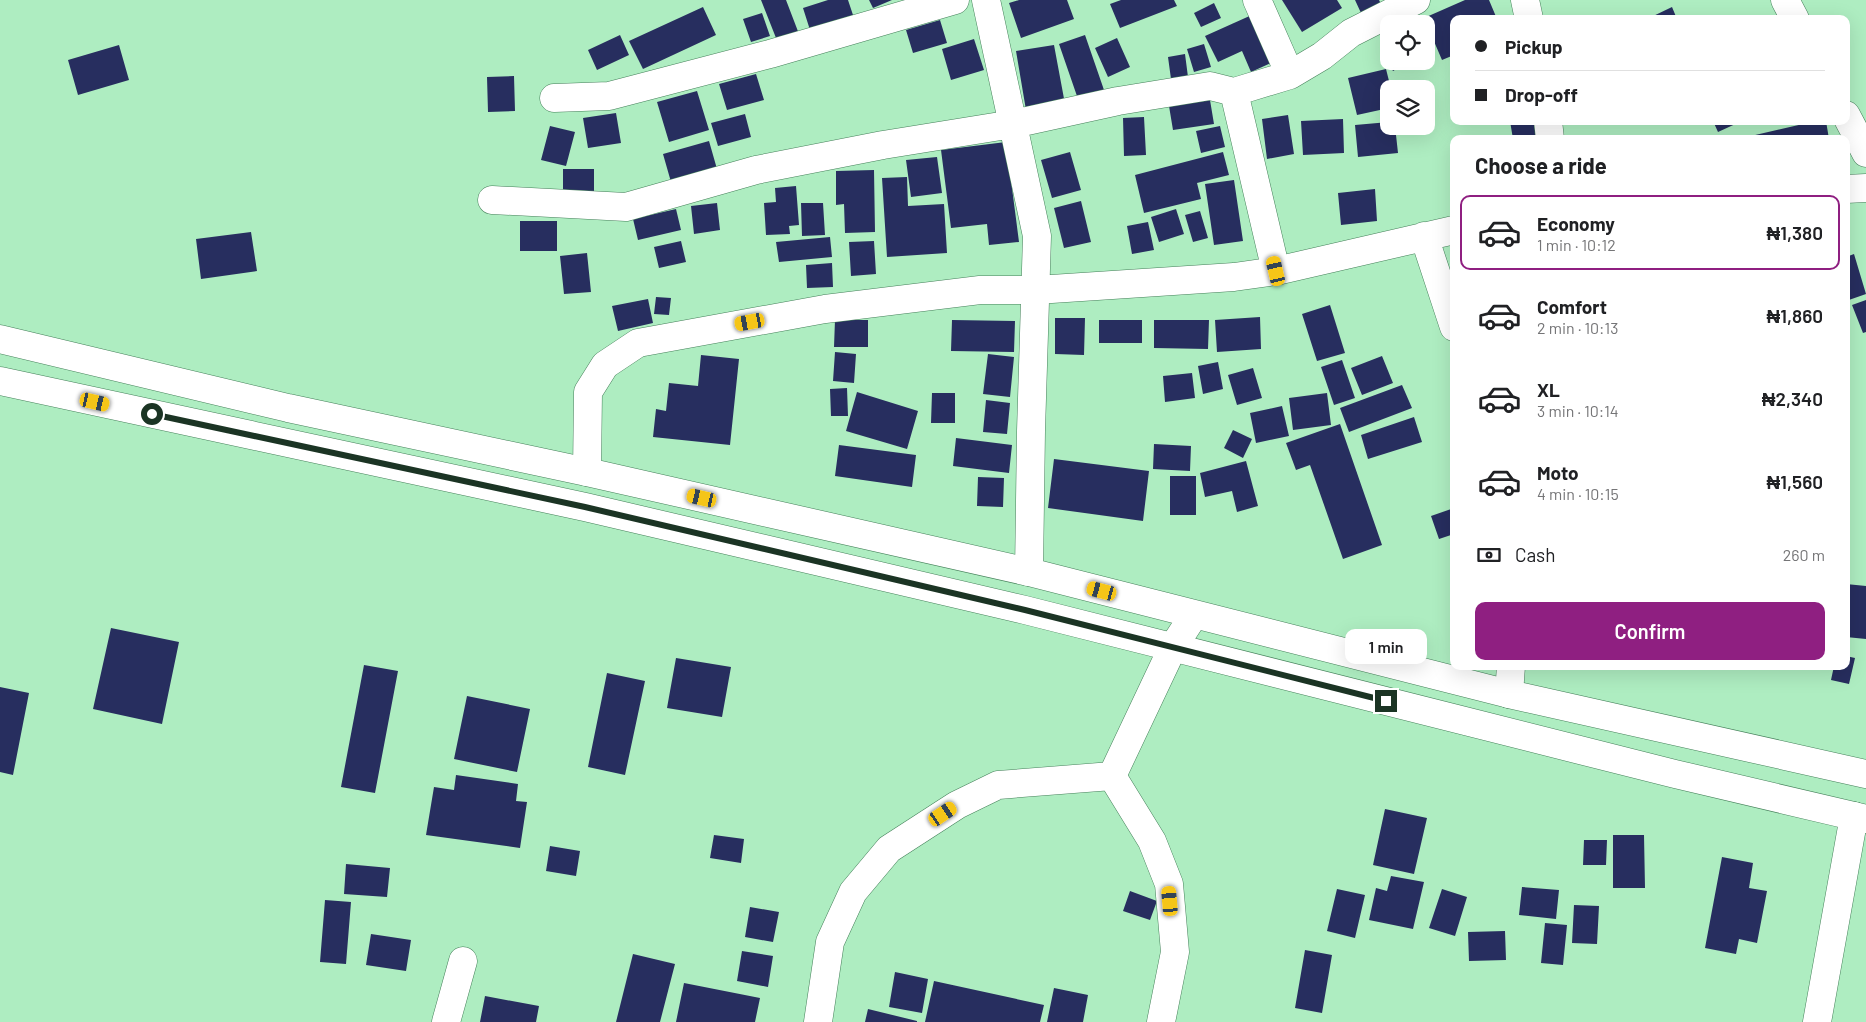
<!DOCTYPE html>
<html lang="en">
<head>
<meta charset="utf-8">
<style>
	body { margin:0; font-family:Barlow,sans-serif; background:#f2f2f2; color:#202124; height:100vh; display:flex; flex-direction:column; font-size:19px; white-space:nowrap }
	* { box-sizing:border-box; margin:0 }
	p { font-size:16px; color:#757577 }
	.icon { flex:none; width:28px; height:28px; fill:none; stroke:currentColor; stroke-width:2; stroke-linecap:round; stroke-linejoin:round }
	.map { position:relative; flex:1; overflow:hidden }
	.drawer { position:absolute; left:1450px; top:135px; width:400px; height:535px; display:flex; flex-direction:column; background:#fff; border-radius:10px; box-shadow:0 5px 20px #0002 }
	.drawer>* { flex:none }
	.guide { position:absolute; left:1450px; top:15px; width:400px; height:110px; border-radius:10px; box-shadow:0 5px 20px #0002; display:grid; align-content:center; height:110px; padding:0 25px; background:#fff }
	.controls { position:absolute; left:1380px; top:15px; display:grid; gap:10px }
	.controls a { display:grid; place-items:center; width:55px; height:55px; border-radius:10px; background:#fff; box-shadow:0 5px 20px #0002; font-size:25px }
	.end { position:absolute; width:22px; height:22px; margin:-11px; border:6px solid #1b3424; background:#fff; box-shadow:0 0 0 2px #fff }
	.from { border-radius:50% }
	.bubble { position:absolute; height:35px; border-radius:10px; background:#fff; box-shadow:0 5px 20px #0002; font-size:16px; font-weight:600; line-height:35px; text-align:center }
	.car { position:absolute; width:15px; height:30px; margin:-15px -8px; border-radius:6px; box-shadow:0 0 4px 1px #0007; background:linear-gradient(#f5c518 24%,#345 0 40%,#f5c518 0 76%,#345 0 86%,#f5c518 0) }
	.guide b { display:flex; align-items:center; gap:18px; height:48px; font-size:19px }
	.guide b+b { border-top:1px solid #e0e0e0 }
	.guide i { width:12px; height:12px; background:#202124 }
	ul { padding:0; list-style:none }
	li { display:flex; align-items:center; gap:15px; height:75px; margin:0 10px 8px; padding:0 15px; border:2px solid transparent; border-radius:10px }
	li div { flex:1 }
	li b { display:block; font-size:19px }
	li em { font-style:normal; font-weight:600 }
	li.current { border-color:#8f1f81 }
	li>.icon { width:45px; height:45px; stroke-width:1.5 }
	h2 { padding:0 25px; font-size:22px; line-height:60px }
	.pay { display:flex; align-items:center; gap:12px; height:55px; padding:0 25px; font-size:19px }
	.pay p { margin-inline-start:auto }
	.action { display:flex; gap:10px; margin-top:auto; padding:10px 25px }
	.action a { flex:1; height:58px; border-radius:10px; background:#8f1f81; color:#fff; font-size:20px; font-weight:600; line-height:58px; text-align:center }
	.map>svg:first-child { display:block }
	.building { fill:#272e5f }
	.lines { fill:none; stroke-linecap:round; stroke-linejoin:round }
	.street-casing { stroke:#45805a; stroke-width:29 }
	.primary-casing { stroke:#45805a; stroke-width:29 }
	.street { stroke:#fff; stroke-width:28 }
	.primary { stroke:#fff; stroke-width:28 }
	.route { stroke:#1b3424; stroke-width:6 }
</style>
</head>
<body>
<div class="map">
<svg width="1866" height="1022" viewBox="0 0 1866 1022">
	<rect width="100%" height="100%" fill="#aeedc1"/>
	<path class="building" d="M761,0H786L799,34L778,43Z
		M828,0H848L853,15L810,30L803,8Z
		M869,0H892L873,8Z
		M1019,0H1067L1074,19L1021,38L1009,3Z
		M1121,0H1174L1177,6L1120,28L1110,4Z
		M1282,0H1337L1342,8L1302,32Z
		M1355,0H1379L1381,4L1361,13Z
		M1465,0H1489L1497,19H1454V55L1442,60L1424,18Z
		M1214,3L1221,18L1201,27L1194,13Z
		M703,7L716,35L643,69L629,41Z
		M1672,7L1677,19H1647Z
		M762,13L770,36L751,42L743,19Z
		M1254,14L1275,61L1251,72L1242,51L1218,62L1205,36Z
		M940,20L947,43L913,53L906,30Z
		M620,35L629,55L597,70L588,50Z
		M1085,35L1104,90L1078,99L1059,44Z
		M1117,38L1130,67L1108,77L1095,48Z
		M974,39L984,70L951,80L942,49Z
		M1204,44L1211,67L1194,72L1187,49Z
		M119,45L129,80L78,95L68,60Z
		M1054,45L1065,104L1026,110L1016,51Z
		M1389,45V61H1410L1393,71L1381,49Z
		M1185,54L1188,77L1171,79L1168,57Z
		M1386,69L1391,89H1389V108L1357,115L1348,78Z
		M756,74L764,100L727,110L719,84Z
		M514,76L515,111L488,112L487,77Z
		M697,91L709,130L669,142L657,102Z
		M1210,100L1214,124L1173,130L1169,106Z
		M616,113L621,143L588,148L583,118Z
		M745,114L751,137L718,146L711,123Z
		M1288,115L1294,154L1267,159L1262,119Z
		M1144,117L1146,155L1124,156L1123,118Z
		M1343,119L1344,153L1303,155L1301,121Z
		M1510,121H1537L1540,139H1513Z
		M1713,121H1742L1718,132Z
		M1816,121H1826L1829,139H1738Z
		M1389,122V126H1395L1398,153L1358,157L1355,125Z
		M550,126L575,132L566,166L541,160Z
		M1220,126L1225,147L1201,153L1196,131Z
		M709,141L717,169L671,182L663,154Z
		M1006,142L1019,242L989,245L987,224L951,228L941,150Z
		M1070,152L1081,190L1052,198L1041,160Z
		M1223,152L1229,175L1197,183L1201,199L1144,213L1135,175Z
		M937,157L942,193L911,197L906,160Z
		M563,169H594V191L563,192Z
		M874,170L875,232L845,233L844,204L836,205V171Z
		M907,177L908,206L944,204L947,253L887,257L882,178Z
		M1234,180L1243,241L1214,245L1205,184Z
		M796,186L799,225L789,226L790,234L766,235L764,203L776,202L775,188Z
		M1375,189L1377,221L1341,225L1338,193Z
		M1081,201L1091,242L1064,248L1054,208Z
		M717,203L720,230L694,234L691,206Z
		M801,203H823L825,235L802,236Z
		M676,209L681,230L638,240L633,219Z
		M1176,209L1184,234L1159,242L1151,217Z
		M1200,211L1208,238L1193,242L1185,215Z
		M520,221H557V251H520Z
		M1148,222L1154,250L1132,254L1127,226Z
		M251,232L257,271L201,279L196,239Z
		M830,237L832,257L779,262L776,242Z
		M681,241L686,262L659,268L654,247Z
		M874,241L876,274L851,276L849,242Z
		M587,253L591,292L564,294L560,256Z
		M1854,254L1866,294L1846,301V257Z
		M832,263L833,287L807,288L806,265Z
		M656,297L671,298L669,315L654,314Z
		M648,299L653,323L618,331L612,306Z
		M1866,300V332L1863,333L1852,305Z
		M1330,305L1345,353L1317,361L1302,314Z
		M1260,317L1261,349L1217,352L1215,320Z
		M1055,318H1085L1084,355L1055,354Z
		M835,320H868V347H834Z
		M952,320L1015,321L1014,352L951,351Z
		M1099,320H1142V343H1099Z
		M1154,320H1209L1208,349L1154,348Z
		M835,352L856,354L854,383L833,381Z
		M988,354L1014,357L1010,397L983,394Z
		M701,355L739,359L730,445L653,437L656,409L666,411L669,383L698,386Z
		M1382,356L1393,383L1362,395L1351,368Z
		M1342,360L1355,398L1334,405L1321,367Z
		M1218,362L1223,389L1203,394L1198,366Z
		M1253,368L1262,398L1237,405L1228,375Z
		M1192,373L1195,398L1165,402L1163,376Z
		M1402,385L1412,408L1349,432L1340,408Z
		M847,388L848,416H831L830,389Z
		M857,392L918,411L907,449L846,431Z
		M932,393H955V423H931Z
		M1327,393L1331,425L1293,430L1289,398Z
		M986,400L1010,403L1007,434L983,432Z
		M1282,406L1289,436L1256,443L1250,413Z
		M1414,417L1422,442L1368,459L1361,435Z
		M1340,424L1382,545L1343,559L1310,465L1296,470L1286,443Z
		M1233,430L1252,439L1243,458L1224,448Z
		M956,438L1012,445L1009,473L953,466Z
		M1154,444L1191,446L1190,471L1153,469Z
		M839,445L916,455L912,487L835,476Z
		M1054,459L1149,471L1143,521L1048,508Z
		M1246,461L1258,506L1237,512L1232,491L1205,497L1200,473Z
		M1170,476H1196V515H1170Z
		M978,477L1004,478L1003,507L977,506Z
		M1454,508V534L1439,539L1431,516Z
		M1846,584L1866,586V639L1846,637Z
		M111,628L179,642L162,724L93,709Z
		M1846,656L1855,658L1849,684L1831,680L1834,666H1846Z
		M676,658L731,667L722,717L667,708Z
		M364,665L398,671L375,793L341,787Z
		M607,673L645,681L625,775L588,767Z
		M0,687L29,693L13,775L0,772Z
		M467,696L530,709L517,772L454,759Z
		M456,775L518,784L516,801L527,802L520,848L426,835L434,787L454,790Z
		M1385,809L1427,818L1414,874L1373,865Z
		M714,835L744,839L741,863L710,858Z
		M1613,835H1644L1645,888H1613Z
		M1584,840H1607L1606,865H1583Z
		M550,846L580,851L576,876L546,871Z
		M1722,857L1753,863L1749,888L1767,891L1757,943L1739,939L1736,954L1705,948Z
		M346,864L390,868L387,897L344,894Z
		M1391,876L1424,882L1413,929L1369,920L1376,888L1387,891Z
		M1522,887L1559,890L1556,919L1519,915Z
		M1337,889L1365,895L1355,938L1327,931Z
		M1442,889L1467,897L1455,936L1429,928Z
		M1130,891L1157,901L1150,920L1123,911Z
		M325,900L351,902L346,964L320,962Z
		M1574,905L1599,906L1597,944L1572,943Z
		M750,907L779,912L773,942L745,937Z
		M1545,923L1567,925L1563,965L1541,963Z
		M1505,931L1506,960L1469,961L1468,932Z
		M371,934L411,940L406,971L366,965Z
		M1305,950L1332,955L1322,1013L1295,1008Z
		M742,951L773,956L768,987L737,981Z
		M633,954L675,964L660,1022H616Z
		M895,972L928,979L922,1013L889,1007Z
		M934,981L1044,1005L1040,1022H925Z
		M684,983L760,998L755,1022H676Z
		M1054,988L1088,995L1083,1022H1047Z
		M485,996L539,1006L536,1022H480Z
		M868,1009L917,1021V1022H865Z"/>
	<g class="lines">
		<defs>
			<path id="street" d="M986,0L1037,236L1031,431L1029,572
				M1257,0L1290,75
				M1525,0L1529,19
				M1785,0L1795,19
				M554,98L609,96L770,54L955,0
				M1846,115L1866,153
				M1548,121L1550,139
				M1846,189L1866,188
				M492,200L626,207L756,170L883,145L1013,124L1118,101L1210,86L1234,92
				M1424,236L1454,327
				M1276,271L1234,92L1290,75L1322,56L1351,33L1416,0
				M587,472L588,392L605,365L638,343L825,309L980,290H1036L1234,277L1276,271L1454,230
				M1509,694L1511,666
				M1112,776L1152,841L1169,884L1175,952L1161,1022
				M446,1022L463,961
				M818,1022L830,942L853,892L889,849L957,805L998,785L1112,776L1173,647L1194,615
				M1817,1022L1854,816"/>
			<path id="primary" d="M0,339L288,408L587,472L1029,572L1509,694L1866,774
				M0,381L585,507L1025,610L1675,774L1866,819"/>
		</defs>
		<use href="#street" class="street-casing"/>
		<use href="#primary" class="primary-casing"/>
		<use href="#street" class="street"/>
		<use href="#primary" class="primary"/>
	</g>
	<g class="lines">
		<path class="route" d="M152,414L585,507L1025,610L1386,701"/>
	</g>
</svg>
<div class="controls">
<a><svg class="icon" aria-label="locate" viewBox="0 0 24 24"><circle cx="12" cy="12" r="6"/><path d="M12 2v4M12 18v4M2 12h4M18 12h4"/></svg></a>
<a><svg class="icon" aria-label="layers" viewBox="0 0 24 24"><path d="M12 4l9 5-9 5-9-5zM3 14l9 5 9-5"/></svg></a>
</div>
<i class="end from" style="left:152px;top:414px"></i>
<i class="end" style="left:1386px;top:701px"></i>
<div class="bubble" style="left:1345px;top:629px;width:82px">1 min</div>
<i class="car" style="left:1276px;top:271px;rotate:347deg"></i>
<i class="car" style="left:750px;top:322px;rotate:260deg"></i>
<i class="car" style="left:95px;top:402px;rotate:103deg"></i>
<i class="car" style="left:702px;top:498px;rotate:283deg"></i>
<i class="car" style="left:1102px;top:591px;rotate:285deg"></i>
<i class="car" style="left:943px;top:814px;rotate:56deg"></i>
<i class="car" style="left:1170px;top:901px;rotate:355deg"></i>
<div class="guide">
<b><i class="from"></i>Pickup</b>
<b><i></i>Drop-off</b>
</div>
<section class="drawer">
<h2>Choose a ride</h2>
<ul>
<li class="current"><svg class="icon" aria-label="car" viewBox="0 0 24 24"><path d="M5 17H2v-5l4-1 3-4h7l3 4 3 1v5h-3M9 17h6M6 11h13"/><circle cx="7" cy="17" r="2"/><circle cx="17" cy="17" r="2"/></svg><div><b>Economy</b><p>1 min · 10:12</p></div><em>₦1,380</em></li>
<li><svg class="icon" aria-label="car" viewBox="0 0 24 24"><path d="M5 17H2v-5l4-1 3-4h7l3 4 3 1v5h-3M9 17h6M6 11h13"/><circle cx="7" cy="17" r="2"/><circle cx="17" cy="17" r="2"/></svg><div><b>Comfort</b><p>2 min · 10:13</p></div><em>₦1,860</em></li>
<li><svg class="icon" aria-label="car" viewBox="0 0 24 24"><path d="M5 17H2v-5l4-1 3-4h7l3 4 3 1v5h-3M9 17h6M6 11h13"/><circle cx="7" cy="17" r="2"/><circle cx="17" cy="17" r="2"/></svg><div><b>XL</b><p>3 min · 10:14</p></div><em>₦2,340</em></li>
<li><svg class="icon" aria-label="car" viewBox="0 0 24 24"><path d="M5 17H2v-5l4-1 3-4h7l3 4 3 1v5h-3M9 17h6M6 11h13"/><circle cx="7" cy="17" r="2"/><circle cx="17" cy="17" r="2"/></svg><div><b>Moto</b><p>4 min · 10:15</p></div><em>₦1,560</em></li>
</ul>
<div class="pay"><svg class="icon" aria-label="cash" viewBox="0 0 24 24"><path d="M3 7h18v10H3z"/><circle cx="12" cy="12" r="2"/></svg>Cash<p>260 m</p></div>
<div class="action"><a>Confirm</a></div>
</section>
</div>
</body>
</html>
